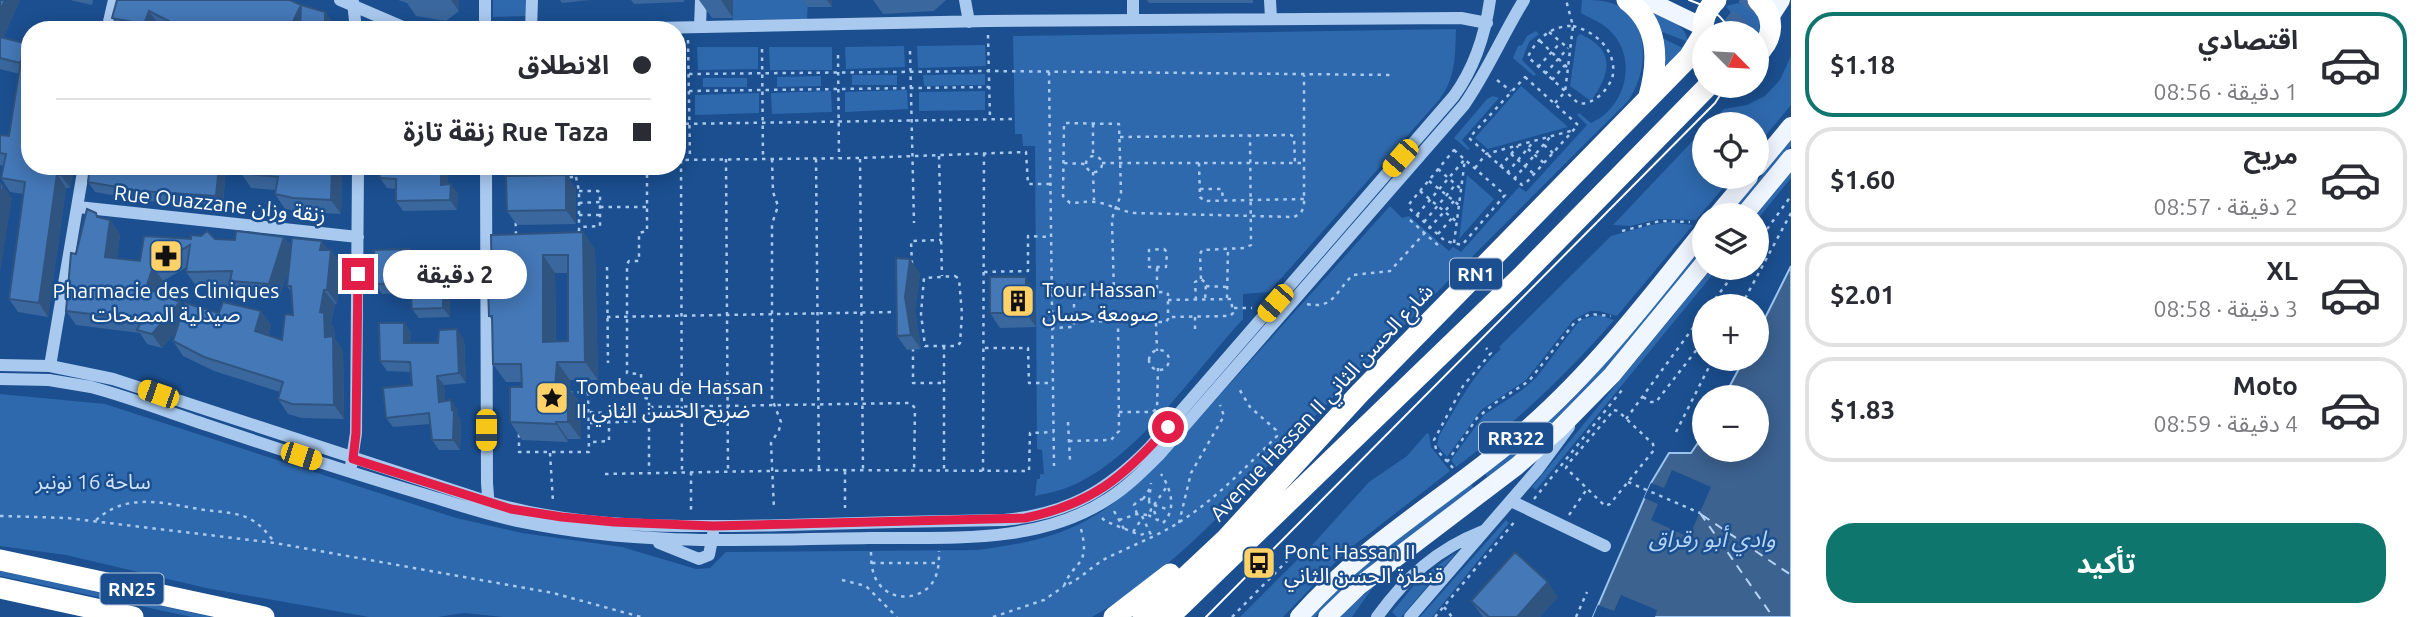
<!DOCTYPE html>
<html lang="ar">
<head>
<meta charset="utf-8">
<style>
	body { margin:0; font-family:Ubuntu,"Noto Sans Arabic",sans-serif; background:#f7f7f7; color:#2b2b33; direction:rtl; height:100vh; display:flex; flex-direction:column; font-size:26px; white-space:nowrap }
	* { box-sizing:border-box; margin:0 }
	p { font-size:23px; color:#7c7c81 }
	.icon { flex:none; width:38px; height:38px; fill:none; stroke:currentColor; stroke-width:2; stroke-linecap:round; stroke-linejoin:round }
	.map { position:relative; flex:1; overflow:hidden; direction:ltr }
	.details { display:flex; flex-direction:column; background:#fff; width:630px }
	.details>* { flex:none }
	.hud { position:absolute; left:21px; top:21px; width:665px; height:154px; border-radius:28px; box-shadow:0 4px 18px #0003; direction:rtl; display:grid; align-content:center; height:154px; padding:0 35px; background:#fff }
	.needle { width:46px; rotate:114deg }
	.buttons { position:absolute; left:1692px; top:21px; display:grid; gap:14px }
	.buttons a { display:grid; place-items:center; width:77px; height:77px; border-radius:50%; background:#fff; box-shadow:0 4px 18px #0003; font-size:35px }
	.end { position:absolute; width:32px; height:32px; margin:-16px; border:9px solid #e11d48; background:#fff; box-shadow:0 0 0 4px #fff }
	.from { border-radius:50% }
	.bubble { position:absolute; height:49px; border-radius:24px; background:#fff; box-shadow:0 4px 18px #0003; font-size:23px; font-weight:700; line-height:49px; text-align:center; direction:rtl }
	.car { position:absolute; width:21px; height:42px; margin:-21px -10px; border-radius:9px; box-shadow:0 0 5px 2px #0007; background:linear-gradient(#f5c518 24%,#345 0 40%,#f5c518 0 76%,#345 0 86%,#f5c518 0) }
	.hud b { display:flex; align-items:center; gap:24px; height:66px; font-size:26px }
	.hud b+b { border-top:2px solid #e1e1e2 }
	.hud i { width:18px; height:18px; background:#2b2b33 }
	ul { padding:12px 0 0; list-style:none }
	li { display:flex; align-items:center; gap:21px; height:105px; margin:0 14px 10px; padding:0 21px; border:4px solid #e1e1e2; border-radius:28px }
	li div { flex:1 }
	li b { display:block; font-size:26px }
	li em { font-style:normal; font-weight:700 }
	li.selected { border-color:#0f766e }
	li>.icon { width:63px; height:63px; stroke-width:1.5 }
	.action { display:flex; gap:14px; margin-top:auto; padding:14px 35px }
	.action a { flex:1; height:80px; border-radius:28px; background:#0f766e; color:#fff; font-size:28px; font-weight:700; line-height:80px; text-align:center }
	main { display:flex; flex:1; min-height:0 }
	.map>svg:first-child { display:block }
	.green { fill:#2e69ad }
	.water { fill:#3c6290; stroke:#9cc4f0; stroke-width:2 }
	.pier { fill:#1b4f8f }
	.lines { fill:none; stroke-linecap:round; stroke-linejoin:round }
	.ferry { stroke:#b5d3f5; stroke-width:2; stroke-dasharray:9 7; stroke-linecap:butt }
	.highway-tunnel { stroke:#3d69a0; stroke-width:21; stroke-dasharray:21 10; stroke-linecap:butt }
	.path { stroke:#a9c9ee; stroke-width:2.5; stroke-dasharray:3.5 5; stroke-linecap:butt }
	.minor { stroke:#a9c9ee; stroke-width:12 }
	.major { stroke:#f0f6ff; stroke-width:18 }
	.highway { stroke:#fff; stroke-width:21 }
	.tram { stroke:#fff; stroke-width:2 }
	.wall { fill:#3a679d; fill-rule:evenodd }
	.shaded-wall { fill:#305480 }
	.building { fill:#4478b7; stroke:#305480; stroke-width:2; fill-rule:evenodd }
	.route { stroke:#e11d48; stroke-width:9 }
	.labels { text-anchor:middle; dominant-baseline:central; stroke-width:5; stroke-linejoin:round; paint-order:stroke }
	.shield { fill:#1b4f8f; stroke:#bbcadd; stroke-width:2 }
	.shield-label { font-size:19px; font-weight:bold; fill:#fff }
	.street-label { font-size:21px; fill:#fff; stroke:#1b4f8f }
	.poi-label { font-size:21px; fill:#fff; stroke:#1b4f8f; text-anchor:start }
	.park-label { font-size:21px; fill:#cfe3fa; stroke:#1b4f8f }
	.water-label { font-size:23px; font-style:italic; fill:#b5d3f5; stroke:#1b4f8f }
</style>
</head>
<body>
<main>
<section class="details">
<ul>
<li class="selected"><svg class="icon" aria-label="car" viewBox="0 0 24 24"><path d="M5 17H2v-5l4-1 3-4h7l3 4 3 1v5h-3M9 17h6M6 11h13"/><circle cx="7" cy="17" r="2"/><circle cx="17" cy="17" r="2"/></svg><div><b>اقتصادي</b><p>1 دقيقة · 08:56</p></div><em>$1.18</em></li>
<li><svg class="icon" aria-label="car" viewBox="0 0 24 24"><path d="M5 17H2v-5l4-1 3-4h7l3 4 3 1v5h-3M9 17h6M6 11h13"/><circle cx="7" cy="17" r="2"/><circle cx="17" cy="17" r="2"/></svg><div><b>مريح</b><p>2 دقيقة · 08:57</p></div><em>$1.60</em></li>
<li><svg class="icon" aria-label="car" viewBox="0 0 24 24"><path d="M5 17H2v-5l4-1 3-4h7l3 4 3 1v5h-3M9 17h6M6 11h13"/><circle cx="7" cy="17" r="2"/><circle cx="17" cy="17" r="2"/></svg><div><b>XL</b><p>3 دقيقة · 08:58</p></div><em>$2.01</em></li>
<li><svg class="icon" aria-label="car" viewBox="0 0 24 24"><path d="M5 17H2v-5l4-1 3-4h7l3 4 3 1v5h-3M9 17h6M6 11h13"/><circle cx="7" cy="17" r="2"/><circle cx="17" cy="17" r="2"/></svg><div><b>Moto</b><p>4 دقيقة · 08:59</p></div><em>$1.83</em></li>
</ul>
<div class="action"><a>تأكيد</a></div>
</section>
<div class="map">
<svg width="1791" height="617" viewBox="0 0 1791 617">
	<rect width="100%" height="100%" fill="#1b4f8f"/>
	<path class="green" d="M493,0H528L529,16L493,17Z
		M733,0H808L807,19L733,20Z
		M1582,0C1593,0 1604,0 1614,4C1652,21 1648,73 1628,101C1524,204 1421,308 1319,412C1248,484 1180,568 1092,617H503L464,613L438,617H369L206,588L66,555L0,546V394L105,404L456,518L522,533L622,547L696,569L710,568L726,552L978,550C1060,539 1093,526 1153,469L1390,206L1402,218L1409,216L1449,251L1453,247L1461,252L1519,187L1526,192L1587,125L1577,115L1579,113L1591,123C1594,121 1597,120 1600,118C1627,99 1635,59 1613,34C1605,24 1592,19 1581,13Z
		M1738,3C1760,6 1763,21 1757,40V33H1742L1737,21L1726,6Z
		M1644,6C1659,14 1686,22 1688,42L1660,31Z
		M1456,29C1455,56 1456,78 1439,100L1269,292L1243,294V319C1194,372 1141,453 1076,484C1063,490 1049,493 1035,496L1037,479H1040V474H1044L1042,450L1037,449L1035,146H1023L1022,134H1015L1013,36Z
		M1536,31L1539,34L1529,42L1522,60L1536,74L1534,76L1513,58L1518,46L1522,45L1527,36Z
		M1580,34C1616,50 1611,73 1591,101L1570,86L1577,37Z
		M1662,38L1685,49L1661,75Z
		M985,45L986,66L918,68L917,46Z
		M904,46L905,67L846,69L845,47Z
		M697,47H758V69L698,70Z
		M769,47H832V70H770Z
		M677,50H682L684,112L677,113Z
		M1791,56V105L1757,146V124H1709L1724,109L1747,105L1765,96L1780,80Z
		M985,74V85L924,86L923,75Z
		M852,75H897V85H852Z
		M821,76V86L777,87V77Z
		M703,78H747V87H703Z
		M1521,86L1568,127L1488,149L1475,138Z
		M907,90L908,109L845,112V92Z
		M831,91L832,112L772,114L771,93Z
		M985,91V110L919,111V92Z
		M759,93V113L695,115V95Z
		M1493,96L1499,98L1462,140L1470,149L1468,150L1454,138L1487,99Z
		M1704,129V177H1732L1696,220L1660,219L1630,226L1613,225Z
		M1791,140V146L1734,215H1729Z
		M1791,172V178L1757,220L1756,215Z
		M1467,175L1494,199L1459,239Z
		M1669,222L1693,225L1617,316L1599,311H1590L1573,320L1526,380L1481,410L1447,457L1437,445L1439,436C1458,404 1473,374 1501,349L1499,347L1611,236L1651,225Z
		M1704,245V252L1613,362L1540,436L1489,479L1485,474L1555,414L1592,378Z
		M1712,268H1718L1536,490L1532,487Z
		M1599,315L1614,320C1566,375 1515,424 1456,467L1451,460L1484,415L1522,390L1536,378L1577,324L1583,319Z
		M1427,433L1429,434L1431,447L1450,471L1344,553L1283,617H1240L1315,542L1369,482L1407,456Z
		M1471,484L1475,489L1355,579L1315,617H1310C1358,565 1415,526 1471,484Z
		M1506,520L1509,523L1432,617H1420Z
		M1457,552L1401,617H1397L1392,612L1420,578Z
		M0,571L212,617H192L0,576Z
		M1373,587L1352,617H1338Z"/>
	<path class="water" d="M1791,266V617H1593L1651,483L1669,453H1691L1704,434V450H1757V397H1724L1744,359H1757V334Z"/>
	<path class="pier" d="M1672,470L1711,487L1689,537L1651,520L1658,504L1644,498L1651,483L1664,488Z
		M1621,595L1657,610L1655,617H1593L1598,605L1614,611Z"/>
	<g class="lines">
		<path class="ferry" d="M1700,513L1773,617
			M1702,515L1791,575"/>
		<path class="highway-tunnel" d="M1728,33L1753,0
			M1697,70L1704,61"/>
		<path class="path" d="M1573,26C1594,31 1616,49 1613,74C1611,88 1592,107 1578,103L1528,57C1536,39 1552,25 1573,26Z
			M1549,32L1568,48
			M988,35L990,119
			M688,40L690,159
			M1540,41L1568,68
			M762,49L763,159
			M910,51L914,223
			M838,55L839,158
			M1538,67L1561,42
			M1049,72L1054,466
			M689,74L989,71L1394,75
			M1545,74L1568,48
			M1525,77L1578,125L1526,183L1522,185L1469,138Z
			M1497,80L1511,91
			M1552,80L1565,65
			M689,91L989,87
			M1555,103L1565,92L1573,26L1566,0
			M677,124L1012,119
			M1093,124V156
			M1120,137L1291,135L1294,137L1295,163
			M1544,145L1553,153
			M1528,149L1544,163
			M1454,150L1505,195L1462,245L1445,241L1409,208L1410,203Z
			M1511,154L1534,174
			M1086 164a8 8 0 1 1 16 0a8 8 0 1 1-16 0Z
			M939,156L942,276
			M726,159L728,471
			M772,159L773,192L778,206L772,224V399L781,422L779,430L771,443L774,509
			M816,159L819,470
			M860,159L863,470
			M677,160L860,158L1026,152L1028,184H1050
			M681,160L682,471
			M1064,163L1086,164
			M1102,163H1304
			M1199,163L1200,197L1204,201L1304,199
			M545,166V178
			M647,166V231L639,233V261H629L627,264V373L641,374L642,397L649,399V471
			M1500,167L1518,146
			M1475,168L1486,154L1574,130
			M1438,169L1461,189
			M1093,172L1094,200
			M1507,173L1534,141
			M576,177L579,191V238H516L515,179Z
			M1514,179L1551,136
			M1429,181L1459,205
			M1200,189H1222L1223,201
			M579,191H598L600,193V226L579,227
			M1420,191L1457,222
			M579,203L600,202
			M600,207H647
			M579,215H600
			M1417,215L1465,159
			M1410,220L1440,247
			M1424,222L1456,184
			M1622,231L1660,221L1690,222
			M1438,234L1452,218
			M1454,243L1465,159
			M1757,243L1791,196
			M1164,249L1167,252L1166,267H1149V250Z
			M912,264L911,241L941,240
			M607,267L608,363
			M1157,268V293
			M984,272L1028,271V236L1050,237
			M955,276L959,279L962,314L960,343L957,346H925L921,314L924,278Z
			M1201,279L1200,254L1202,250L1245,248L1251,245L1250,135
			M1206,286L1227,287
			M1051,291H1071L1074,295V327L1052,328
			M1114,294L1112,221C1113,211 1119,203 1121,193L1119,124L1064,123L1063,196L1070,203C1081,203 1091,200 1101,203C1113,206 1123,212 1136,213L1294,217L1301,213L1304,206V75
			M1074,295L1166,292L1168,294V319L1166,322L1074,321
			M1227,298L1228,249
			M1168,300L1231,299L1233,313L1230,316L1168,317
			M1196,300L1195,282L1201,279L1206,283L1205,300
			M1307,304C1334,310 1336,290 1353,275L1390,271L1454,201
			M1710,306L1738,268
			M1741,306L1791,213
			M1234,308H1252
			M607,317L898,312
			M1195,317V332
			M1156,323L1157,351
			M944,346V471
			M913,348V383H944
			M985,348H1028L1029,383H1053
			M1149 360a10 10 0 1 1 20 0a10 10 0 1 1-20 0Z
			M588,392L589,452H519V394Z
			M1643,397L1651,402H1656L1698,348L1704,351
			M650,407L910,403L915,408L914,471
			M1614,410L1618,411L1653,444L1654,450L1610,504L1605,506L1566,468L1568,464Z
			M590,412L609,413V441L591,442
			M1119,412H1152L1157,409L1158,368
			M1626,419L1704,313
			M1068,422L1070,460
			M590,423L650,421
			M1676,432L1713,359
			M1069,441L1111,440L1119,431L1118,321
			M550,453L553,502
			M1447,462L1477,418L1495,403L1529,381L1575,322L1590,314L1611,316
			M1453,468L1436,449L1434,440L1463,386L1491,353L1486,348
			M845,471V508
			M983,471L984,154
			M691,472V511
			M605,474L819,470L1029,471L1030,433L1054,432
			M1628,482L1700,513
			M1143,499L1151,487
			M1534,499L1622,390
			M1149,501L1151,483
			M1154,505L1168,485
			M1154,505L1170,510
			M1114,511L1124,529
			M1154,511L1158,520
			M1148,515L1163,523C1177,509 1171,489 1161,474
			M1569,515L1587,489
			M0,516L67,518L275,543L553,593L641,617
			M1142,516L1152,537
			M1102,518L1105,521L1140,535L1150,532
			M96,520C129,491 166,504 205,510C221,512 238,512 252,520C262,526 268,534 275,543
			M1119,520L1137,514L1148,515L1151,510L1149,501C1142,498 1139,499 1134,505L1137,514
			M1179,523L1191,473L1224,416L1220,405
			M1081,529C1091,567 1073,561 1064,586C1082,579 1093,564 1109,557C1133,545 1158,536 1181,521C1217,498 1247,466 1277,436L1276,430L1250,407L1238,387
			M1133,532L1143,517
			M871,552C871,563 872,575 879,584C893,603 925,600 935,578C939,569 939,560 939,551
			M872,563H939
			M842,580L866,586L897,617
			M1444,607L1452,617
			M993,617L1044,600L1063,587
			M1232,617L1287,561L1284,559
			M1435,617L1516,520
			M1576,617L1587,592"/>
		<path class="minor" d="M340,0L410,30
			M485,0V30
			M965,0L969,22
			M1133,0V20
			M1270,0L1271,19
			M353,2L356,30
			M700,27L701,0
			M107,30L114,0
			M531,30L532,0
			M556,30L988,21L1461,18L1487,23
			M486,166L487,483L489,509
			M78,207L358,237
			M0,365L50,366L113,379L489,502C584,530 688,527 786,525C859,523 931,521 1004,520C1067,514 1106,492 1150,447L1454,96C1475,67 1485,36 1490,0
			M50,366L84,166
			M0,379L49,380L91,387C132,398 173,414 213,427C284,451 355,474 426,495C459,505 491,516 523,522C639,546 752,540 869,538C949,537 1038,545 1108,499C1127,487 1143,471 1159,455L1464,105C1487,72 1503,34 1524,0
			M351,466L356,433L358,166
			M1511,501L1605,546
			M659,543L699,559L709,555L713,534
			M1377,617C1406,577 1437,549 1483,531
			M1410,617L1538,469L1569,427"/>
		<path class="major" d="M1647,0L1703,27
			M1770,17L1781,0
			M1757,167L1791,126
			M1717,215L1749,177
			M1744,215L1791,158
			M1299,617C1365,542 1453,493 1528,428C1595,369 1649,299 1704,230
			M1327,617L1359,586L1517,466L1559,429L1612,375L1704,263"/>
		<path class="highway" d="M1627,0C1659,24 1659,60 1649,96
			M1704,36C1701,21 1706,10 1716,0
			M1757,54C1774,38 1776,17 1758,0
			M0,560L264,617
			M0,588L133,617
			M1114,617L1170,574
			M1143,617L1225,540L1360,393L1689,57L1704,33
			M1169,617L1521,277L1708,86"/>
		<path class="tram" d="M1689,0C1709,7 1722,14 1731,33
			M1206,617L1715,103L1726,86"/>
	</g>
	<path class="wall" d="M0,0H20L3,38L24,43L30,52V166H74L70,188H66L48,317L18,312L9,299L23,194L10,192L1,178L3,166L0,165V135L9,136L19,74L0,69Z
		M70,0H93L92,5Z
		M117,0L301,5L325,12L335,26V30H169L159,25L157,30H120L112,18Z
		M398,0H459V11L446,21L416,16L407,3Z
		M560,0H590L562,3Z
		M631,0H684V2L634,4Z
		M699,0H733V18H712Z
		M803,0H832V7H808Z
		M873,0H946L934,11L883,14Z
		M1147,0H1253V3H1149Z
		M226,166L223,205L146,201L95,192L88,182Z
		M242,166H342L341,214L304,212L285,209L275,194L276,190L251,188L241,173Z
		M379,166H444L448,173V184L458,193L457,210L403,211L396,201V189L387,188L380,178Z
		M566,175L576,189V224L517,225L507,211Z
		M100,218L110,220L120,235L117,258L140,261L191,239H215L235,240L284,237L291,246L331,250L341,264L337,304H335L331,323L334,328L335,339L343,351L344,419L302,418L288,414L278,399L280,392L214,371L183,356L173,341L176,332L162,348L147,344L140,333L76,325L66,311L76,254ZM187,267L186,272L196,286H234L240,296L279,298L289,268L287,286L291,292L293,315L282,340L268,335L271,325L261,311L219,313L184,307L159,294L163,281Z
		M583,232L595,250L598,380H570L569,388L581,404V439H568V442L522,440L510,422L522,387V382H506L493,364V321L489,316L492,287L491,235ZM555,273H568V341L556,342Z
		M417,259L418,274L450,285V317L419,318L412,309L411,293L382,294L375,284Z
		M920,273L915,311L921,349L907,350L897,336Z
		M1036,291V327L1000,328L990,313Z
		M404,323L411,333V343H438L464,339L466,383L444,385L445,401L458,410V417L461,421L460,450H439L432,440L430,424L393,427L386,418L412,385L411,372L387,371L380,361Z
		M1558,597L1540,617H1483L1471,601Z"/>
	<path class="shaded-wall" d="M5,0H20L0,45V10Z
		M451,0H459V11Z
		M721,0H733V18Z
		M827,0H832V7Z
		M301,5L306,30H289Z
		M149,11L159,25L157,30H148L144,24Z
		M325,12L335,26V30H325Z
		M24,43L30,52V67L22,55Z
		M62,166H74L70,188L61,175Z
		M219,166H226L223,205L216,196Z
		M332,166H342L341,214L331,200Z
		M441,166H444L448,173V195L441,185Z
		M57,174L66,188L48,317L39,303Z
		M566,175L576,189V224L566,210Z
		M451,184L458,193L457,210L450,200Z
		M3,185L12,198L0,274V202Z
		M110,220L120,235L115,271L105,257Z
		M583,232L595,250L598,380L585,362Z
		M284,237L294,251L279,298L269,284Z
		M322,241L331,254V250L341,264L337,304L327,290L320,250Z
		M410,249L417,259L418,283L411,274Z
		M543,255L555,273L556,360L543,342Z
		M910,259L920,273L915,311L921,349L911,335L905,297Z
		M153,267L163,281L156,303L146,288Z
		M443,276L450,285V317L443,308Z
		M1026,277L1036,291V327L1026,313Z
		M324,290L335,304L331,323L334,328L335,339L343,351L344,419L334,405L320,312Z
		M180,302L190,316L162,348L152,334Z
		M261,311L271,325L265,345L255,331Z
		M404,323L411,333V353L404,343Z
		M457,329L464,339L466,383L459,373Z
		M557,362L570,380L569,388L581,404V439L568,422L555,387Z
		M437,376L444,385L446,412L439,402Z
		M451,400L458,410V417L461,421L460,450L453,440Z
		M556,422L568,439V442L556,424Z
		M1548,582L1558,597L1540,617H1517Z"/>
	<path class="building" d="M0,0H5L0,10Z
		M117,0H290L301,5L289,30H186L149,11L144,24L112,18Z
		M301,5L325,12V30H300Z
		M0,37L24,43L22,55L30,67V166H62L61,175L57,174L39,303L9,299L25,182L1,178L6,154L0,153V135L9,136L21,60L20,63L0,58Z
		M90,166H219L216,196L140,191L88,182Z
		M242,166H332L331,200L293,198L275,194L278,177L241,173Z
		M379,166H441V185L451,184L450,200L396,201V179L380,178Z
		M566,175V210L507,211L506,176Z
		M0,184L3,185L0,202Z
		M87,209L96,213L97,217L110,220L105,257L140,261L144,236L191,239V235L201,236L207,231L215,239L235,240L236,231L284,237L269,284L230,281L232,271L186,272L190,245L153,267L146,288L180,302L152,334L137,330L142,320L66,311L71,253L76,254Z
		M583,232L585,362H557L555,387H568V422H556V424L510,422V387H522L521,364H493L492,316H489L488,287H492L491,235ZM543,255H568V341L543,342Z
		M292,238L322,241L320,250H331L327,290H324L320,312L324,313L325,337L333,336L334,405L292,404L278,399L283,382L204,357L173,341L185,303L219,313L223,302L261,311L255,331L282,340L285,314L293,315L291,286H287Z
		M410,249L411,274L443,276V308L412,309L410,283L375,284L374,250Z
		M896,258L910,259L905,297L911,335L897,336Z
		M990,277H1026V313H990Z
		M379,323H404V343H438L439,330L457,329L459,373L437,376L439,402L451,400L452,410L454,411L453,440H432L429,413L386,418L383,388L412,385L410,362L380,361Z
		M1515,552L1548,582L1517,617H1489L1471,601Z"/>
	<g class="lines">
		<path class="route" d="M358,274L356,433L353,459L511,509L562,517L614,522L713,526L1025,518C1092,504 1124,477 1168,427"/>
	</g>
	<defs>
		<symbol id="pharmacy-square" viewBox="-11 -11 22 22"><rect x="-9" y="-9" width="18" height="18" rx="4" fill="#ffd166" stroke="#1b4f8f"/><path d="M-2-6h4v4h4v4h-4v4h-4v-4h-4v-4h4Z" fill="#111"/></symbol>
		<symbol id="building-square" viewBox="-11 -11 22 22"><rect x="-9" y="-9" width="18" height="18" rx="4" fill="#ffd166" stroke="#1b4f8f"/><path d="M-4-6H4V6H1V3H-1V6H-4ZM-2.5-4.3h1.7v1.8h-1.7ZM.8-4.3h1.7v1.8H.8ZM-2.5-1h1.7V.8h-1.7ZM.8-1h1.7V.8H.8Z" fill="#111"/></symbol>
		<symbol id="sight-square" viewBox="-11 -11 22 22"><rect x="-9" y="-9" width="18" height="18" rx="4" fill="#ffd166" stroke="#1b4f8f"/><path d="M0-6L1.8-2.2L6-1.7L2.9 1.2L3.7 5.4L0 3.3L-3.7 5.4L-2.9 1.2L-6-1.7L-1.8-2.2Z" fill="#111"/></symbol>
		<symbol id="bus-square" viewBox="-11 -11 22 22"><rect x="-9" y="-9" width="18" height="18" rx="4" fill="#ffd166" stroke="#1b4f8f"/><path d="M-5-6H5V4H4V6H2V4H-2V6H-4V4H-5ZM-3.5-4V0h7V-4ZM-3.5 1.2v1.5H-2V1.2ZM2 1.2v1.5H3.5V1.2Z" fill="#111"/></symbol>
	</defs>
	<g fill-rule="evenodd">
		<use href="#pharmacy-square" x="147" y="237" width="38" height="38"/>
		<use href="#building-square" x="999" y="282" width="38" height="38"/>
		<use href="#sight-square" x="533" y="379" width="38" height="38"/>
		<use href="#bus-square" x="1240" y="544" width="38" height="38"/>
	</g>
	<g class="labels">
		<g class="shield">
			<rect x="1450" y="258.5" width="52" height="31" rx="5"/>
			<rect x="1479" y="422.5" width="74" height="31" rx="5"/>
			<rect x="100.5" y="573.5" width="63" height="31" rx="5"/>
		</g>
		<g class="shield-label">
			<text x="1476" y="274">RN1</text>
			<text x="1516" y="438">RR322</text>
			<text x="132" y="589">RN25</text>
		</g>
		<g class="street-label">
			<text transform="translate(220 203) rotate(6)">Rue Ouazzane زنقة وزان</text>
			<text transform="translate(1321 402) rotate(-47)">Avenue Hassan II شارع الحسن الثاني</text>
		</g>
		<g class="poi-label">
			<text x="1042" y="289">Tour Hassan<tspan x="1042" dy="24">صومعة حسان</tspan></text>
			<text x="166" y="290" text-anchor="middle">Pharmacie des Cliniques<tspan x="166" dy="24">صيدلية المصحات</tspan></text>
			<text x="576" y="386">Tombeau de Hassan<tspan x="576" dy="24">II ضريح الحسن الثاني</tspan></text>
			<text x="1284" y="551">Pont Hassan II<tspan x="1284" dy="24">قنطرة الحسن الثاني</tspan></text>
		</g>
		<g class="park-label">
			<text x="93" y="481">ساحة 16 نونبر</text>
		</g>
		<g class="water-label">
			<text x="1712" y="538">وادي أبو رقراق</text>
		</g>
	</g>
</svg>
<div class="buttons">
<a><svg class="needle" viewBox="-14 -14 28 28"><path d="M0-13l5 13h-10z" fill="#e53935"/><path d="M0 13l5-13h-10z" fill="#7c7c81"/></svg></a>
<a><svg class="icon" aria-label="locate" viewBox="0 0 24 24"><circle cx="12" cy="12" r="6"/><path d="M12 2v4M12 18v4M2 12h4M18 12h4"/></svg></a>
<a><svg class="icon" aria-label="layers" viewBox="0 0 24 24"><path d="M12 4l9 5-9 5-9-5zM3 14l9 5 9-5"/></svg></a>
<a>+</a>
<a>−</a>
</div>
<i class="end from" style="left:1168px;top:427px"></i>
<i class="end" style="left:358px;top:274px"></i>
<div class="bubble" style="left:383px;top:250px;width:144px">2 دقيقة</div>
<i class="car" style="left:1400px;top:158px;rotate:221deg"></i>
<i class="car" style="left:1275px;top:303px;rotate:221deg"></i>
<i class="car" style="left:158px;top:394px;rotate:289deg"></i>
<i class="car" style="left:486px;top:430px;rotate:180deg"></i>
<i class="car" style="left:301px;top:456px;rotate:108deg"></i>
<div class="hud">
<b><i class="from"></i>الانطلاق</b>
<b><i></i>Rue Taza زنقة تازة</b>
</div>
</div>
</main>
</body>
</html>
